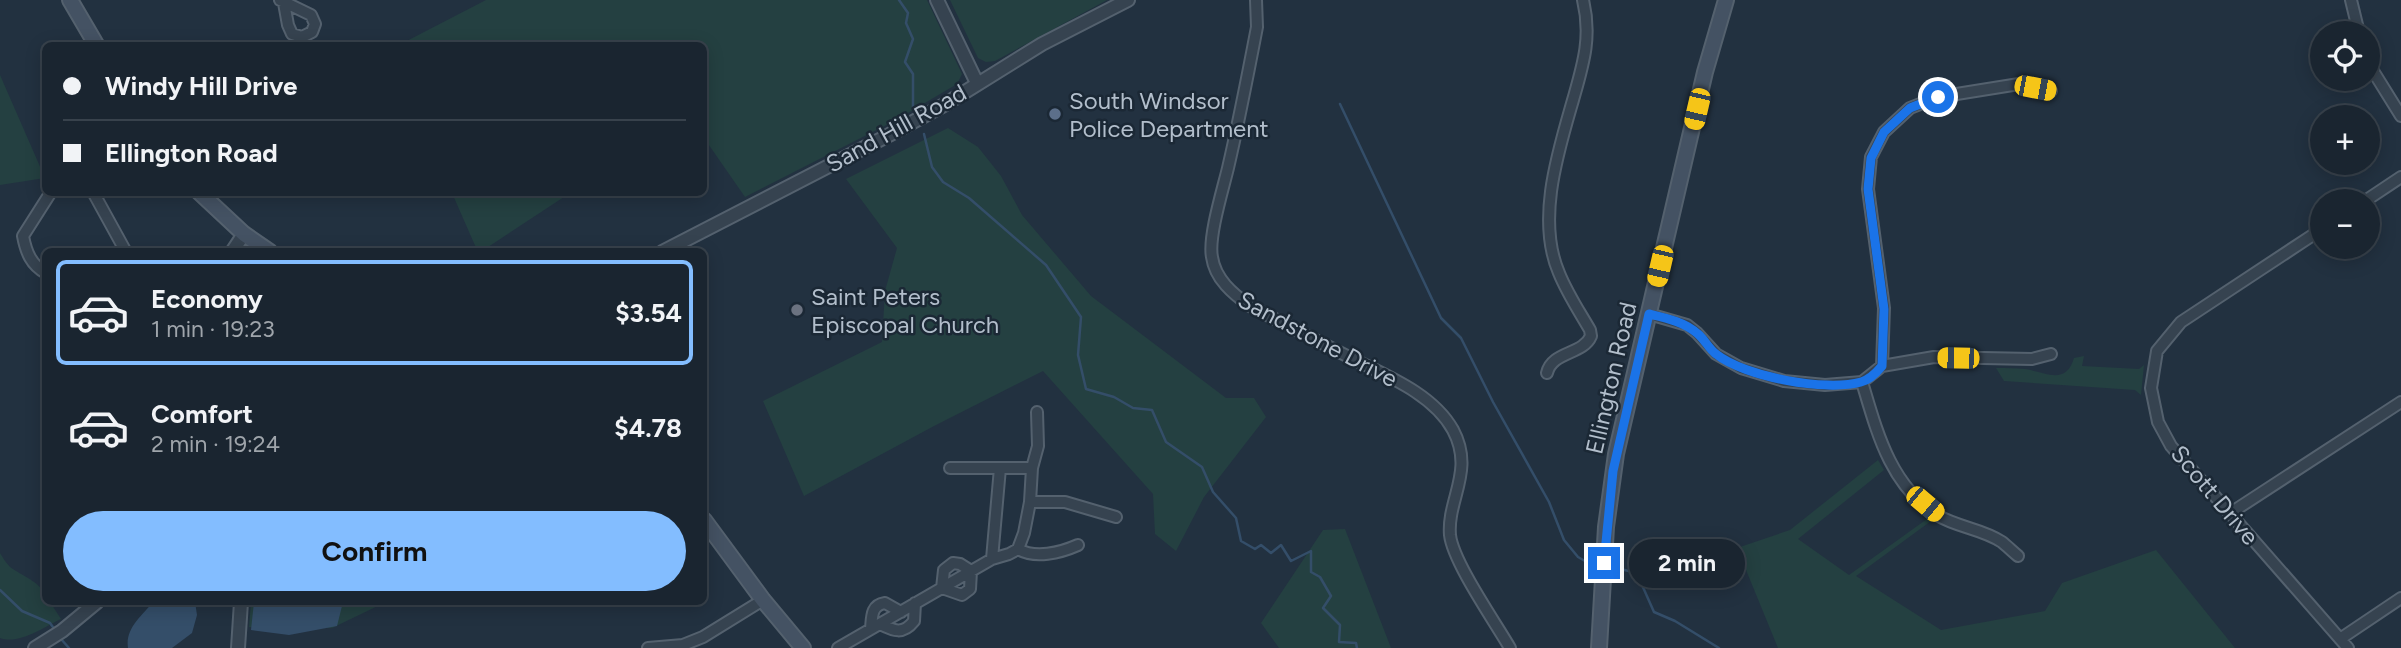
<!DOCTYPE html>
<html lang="en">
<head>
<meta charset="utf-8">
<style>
	body { margin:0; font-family:Figtree,sans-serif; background:#232d38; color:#f1f3f6; height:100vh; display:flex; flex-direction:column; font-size:26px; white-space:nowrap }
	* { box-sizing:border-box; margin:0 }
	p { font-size:23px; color:#9fa5ab }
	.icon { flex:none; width:38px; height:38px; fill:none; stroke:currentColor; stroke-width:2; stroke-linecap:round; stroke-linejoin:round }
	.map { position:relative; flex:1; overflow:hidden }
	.details { position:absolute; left:42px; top:248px; width:665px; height:357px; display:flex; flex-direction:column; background:#1a2530; border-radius:10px; box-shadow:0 4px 18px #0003,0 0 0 2px #38424c }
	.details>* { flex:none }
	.top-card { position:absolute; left:42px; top:42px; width:665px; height:154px; border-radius:10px; box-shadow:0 4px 18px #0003,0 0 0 2px #38424c; display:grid; align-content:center; height:154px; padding:0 21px; background:#1a2530 }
	.tools { position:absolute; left:2310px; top:21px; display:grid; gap:14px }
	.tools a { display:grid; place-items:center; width:70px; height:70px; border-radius:50%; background:#1a2530; box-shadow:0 4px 18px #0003,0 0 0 2px #38424c; font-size:35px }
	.end { position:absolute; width:32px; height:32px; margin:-16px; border:9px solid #1a73e8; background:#fff; box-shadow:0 0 0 4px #fff }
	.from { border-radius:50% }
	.bubble { position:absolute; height:49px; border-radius:24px; background:#1a2530; box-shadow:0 4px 18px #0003,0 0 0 2px #38424c; font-size:23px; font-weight:700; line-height:49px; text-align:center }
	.car { position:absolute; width:21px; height:42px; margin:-21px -10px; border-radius:9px; box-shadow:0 0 5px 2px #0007; background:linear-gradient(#f5c518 24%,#345 0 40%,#f5c518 0 76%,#345 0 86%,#f5c518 0) }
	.top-card b { display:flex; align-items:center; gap:24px; height:66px; font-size:26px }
	.top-card b+b { border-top:2px solid #38424c }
	.top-card i { width:18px; height:18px; background:#f1f3f6 }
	ul { padding:12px 0 0; list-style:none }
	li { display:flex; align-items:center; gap:21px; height:105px; margin:0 14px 10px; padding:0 7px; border:4px solid transparent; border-radius:10px }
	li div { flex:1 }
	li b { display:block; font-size:26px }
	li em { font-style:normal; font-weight:700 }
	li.active { border-color:#83bdff }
	li>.icon { width:63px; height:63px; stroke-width:1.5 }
	.primary-button { display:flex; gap:14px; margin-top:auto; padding:14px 21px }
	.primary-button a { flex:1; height:80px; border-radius:42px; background:#83bdff; color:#111; font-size:28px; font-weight:700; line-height:80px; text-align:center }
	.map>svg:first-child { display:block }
	.green { fill:#244041 }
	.water { fill:#344e69 }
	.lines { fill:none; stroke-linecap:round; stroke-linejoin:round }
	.stream { stroke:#344e69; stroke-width:2.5 }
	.minor-casing { stroke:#54616e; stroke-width:14 }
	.tertiary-casing { stroke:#54616e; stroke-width:16 }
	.secondary-casing { stroke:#54616e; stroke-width:18 }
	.minor { stroke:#364350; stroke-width:10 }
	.tertiary { stroke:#364350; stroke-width:12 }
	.secondary { stroke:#445263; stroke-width:14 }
	.route { stroke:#1a73e8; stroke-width:9 }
	.service-dot { fill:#5c6f8a; stroke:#1b2835; stroke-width:2.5 }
	.worship-dot { fill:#6b7280; stroke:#1b2835; stroke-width:2.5 }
	.labels { text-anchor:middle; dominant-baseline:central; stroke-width:5; stroke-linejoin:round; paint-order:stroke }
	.poi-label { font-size:24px; fill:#b2becb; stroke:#1b2835; text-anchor:start }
	.street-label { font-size:24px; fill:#b2becb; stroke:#1b2835 }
</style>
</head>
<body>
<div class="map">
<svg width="2401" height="648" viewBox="0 0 2401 648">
	<rect width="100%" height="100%" fill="#223140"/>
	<path class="green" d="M486,0H927L962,74L957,84L896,120L745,197L704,138V46L399,45Z
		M950,0H1107L995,61L986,62L978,58Z
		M0,75L45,178L0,185Z
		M948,128L978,147L1001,176L1022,215L1091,296L1226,398H1254L1266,417L1204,497L1176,551L1155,534L1153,494L1043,371L934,426L804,496L763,401L882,342L885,291L897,248L846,179Z
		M452,193H570L482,251L477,250Z
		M2084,356L2082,366L2139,369L2144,365L2141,395L2135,390L2004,381L1996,368C2006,368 2016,368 2025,369C2045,372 2066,386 2074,358Z
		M1878,460L1884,470L1798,539L1849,575L1927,519L1931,521L1856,576L1941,630L2045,611L2062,583L2156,550L2235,648H1778L1737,548L1790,530Z
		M1345,529L1391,648H1279L1261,623L1323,530Z
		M0,553C3,558 6,563 10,567C23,577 46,583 46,602H50L61,619C44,627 19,645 0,638Z
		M251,602H386L332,628L249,627Z"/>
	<path class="water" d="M153,602H195L197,615L192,633L172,648H128C125,628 142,616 153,602Z
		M254,602H343L337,626L289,635L251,630Z"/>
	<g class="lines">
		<path class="stream" d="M899,0L908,13L906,23L913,39L905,62L913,74V109
			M1340,104L1441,318L1461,338L1493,402L1549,502L1564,540L1578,557L1590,564
			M924,134L932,167L943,182L969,198L1046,265L1081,317L1078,355L1086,389L1114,397L1133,408L1152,410L1166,442L1202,467L1213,492L1236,518L1241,541L1255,549L1261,545L1271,553L1281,545L1291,561L1311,551V572L1320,577L1331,596L1323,608L1340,625L1339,642L1356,643L1357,648
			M1616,568L1633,572L1642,585L1654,612L1675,621L1719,648
			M0,590L22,611L50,623L55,630
			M61,639L69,648"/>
		<defs>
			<path id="minor" d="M280,0L311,15L315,24L312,32L302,37L292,34L288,25L284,3
				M1256,0L1257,27C1248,74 1239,121 1228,168C1223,189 1208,237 1212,257C1215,279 1233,294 1250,306C1282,323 1314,339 1345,355C1382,374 1432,392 1453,430C1475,471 1447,499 1450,535C1453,562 1495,622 1510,648
				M2351,0L2359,33
				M2368,57L2373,71L2401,116
				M93,192L126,252
				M2365,201L2401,177
				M2322,229L2181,322L2157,351L2151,388L2158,422L2171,446L2348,648
				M46,273C31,265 26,252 23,236L51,192
				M1649,314L1687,325L1697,333L1716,354L1741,368L1784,381L1825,385L1862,382L1882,366L1934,357L2032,359L2051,354
				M1882,366L1884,308L1868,189L1871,157L1884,132L1910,108L1938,97L2019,84L2051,91
				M1547,373C1552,351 1583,355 1591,336L1590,330C1579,311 1567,293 1559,273C1536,220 1558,152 1573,100C1583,65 1592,37 1583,0
				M1862,382C1877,432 1890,485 1937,515C1956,527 1983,529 2002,542C2007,546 2012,551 2018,556
				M950,468H1032
				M1030,502H1065L1116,517
				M2229,514L2401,402
				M1018,549L1024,533L1030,502L1032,468L1038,446L1037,412
				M1018,549C1035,559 1060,553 1078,545
				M992,559L1000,468
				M953,563L960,564L971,571L970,589L962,595L942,588L944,570Z
				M880,624C894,631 903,635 914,621L915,603
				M871,629C872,617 871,605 885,603L901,612
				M2340,639L2401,598
				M648,648L683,645L703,637L763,600
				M838,648L992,559L1009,554L1018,549"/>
			<path id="tertiary" d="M937,0L977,83
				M232,252L244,234
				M662,252L889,135L944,105L1042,44L1128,0
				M35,648L62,631L97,602
				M238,648L241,602"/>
			<path id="secondary" d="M70,0L97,46
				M199,192L244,234L270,252
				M704,520L763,600L803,648
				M1599,648L1606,527L1616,454L1705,72L1726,0"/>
		</defs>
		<use href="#minor" class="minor-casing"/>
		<use href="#tertiary" class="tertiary-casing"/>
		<use href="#secondary" class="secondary-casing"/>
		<use href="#minor" class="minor"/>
		<use href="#tertiary" class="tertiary"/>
		<use href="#secondary" class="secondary"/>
	</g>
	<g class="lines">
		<path class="route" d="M1604,563L1613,471L1649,314C1666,318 1685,322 1698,334C1705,340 1709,349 1716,354C1745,377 1826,392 1861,382C1869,380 1877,372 1882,366L1884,309L1868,189L1871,158L1884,132L1910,108L1938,97"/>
	</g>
	<circle class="service-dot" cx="1055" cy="114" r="7"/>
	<circle class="worship-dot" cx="797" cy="310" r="7"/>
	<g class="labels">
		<g class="poi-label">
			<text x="1069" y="100">South Windsor<tspan x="1069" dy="28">Police Department</tspan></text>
			<text x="811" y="296">Saint Peters<tspan x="811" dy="28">Episcopal Church</tspan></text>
		</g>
		<g class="street-label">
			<text transform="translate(896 128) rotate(-29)">Sand Hill Road</text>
			<text transform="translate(1318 339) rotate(28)">Sandstone Drive</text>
			<text transform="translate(1611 378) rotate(-77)">Ellington Road</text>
			<text transform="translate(2215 495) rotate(50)">Scott Drive</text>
		</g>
	</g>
</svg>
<div class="tools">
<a><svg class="icon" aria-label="locate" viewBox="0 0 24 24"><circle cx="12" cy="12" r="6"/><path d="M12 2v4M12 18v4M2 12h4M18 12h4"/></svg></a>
<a>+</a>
<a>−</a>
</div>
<i class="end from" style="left:1938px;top:97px"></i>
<i class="end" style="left:1604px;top:563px"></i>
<div class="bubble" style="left:1629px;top:539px;width:116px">2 min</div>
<i class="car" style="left:2035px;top:88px;rotate:101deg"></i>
<i class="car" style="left:1697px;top:109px;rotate:193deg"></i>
<i class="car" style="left:1660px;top:266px;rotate:193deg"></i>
<i class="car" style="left:1958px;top:358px;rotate:271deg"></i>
<i class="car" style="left:1925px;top:504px;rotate:130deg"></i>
<div class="top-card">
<b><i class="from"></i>Windy Hill Drive</b>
<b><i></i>Ellington Road</b>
</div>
<section class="details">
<ul>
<li class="active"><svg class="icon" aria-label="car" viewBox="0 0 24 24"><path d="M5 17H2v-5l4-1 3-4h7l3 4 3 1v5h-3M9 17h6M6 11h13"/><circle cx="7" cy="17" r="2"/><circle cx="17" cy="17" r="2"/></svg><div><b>Economy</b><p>1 min · 19:23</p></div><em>$3.54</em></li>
<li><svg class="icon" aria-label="car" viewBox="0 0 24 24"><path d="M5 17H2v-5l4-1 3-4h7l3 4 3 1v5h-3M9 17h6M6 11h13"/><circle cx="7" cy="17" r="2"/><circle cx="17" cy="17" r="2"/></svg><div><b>Comfort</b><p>2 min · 19:24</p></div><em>$4.78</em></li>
</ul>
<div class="primary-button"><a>Confirm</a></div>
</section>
</div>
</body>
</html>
